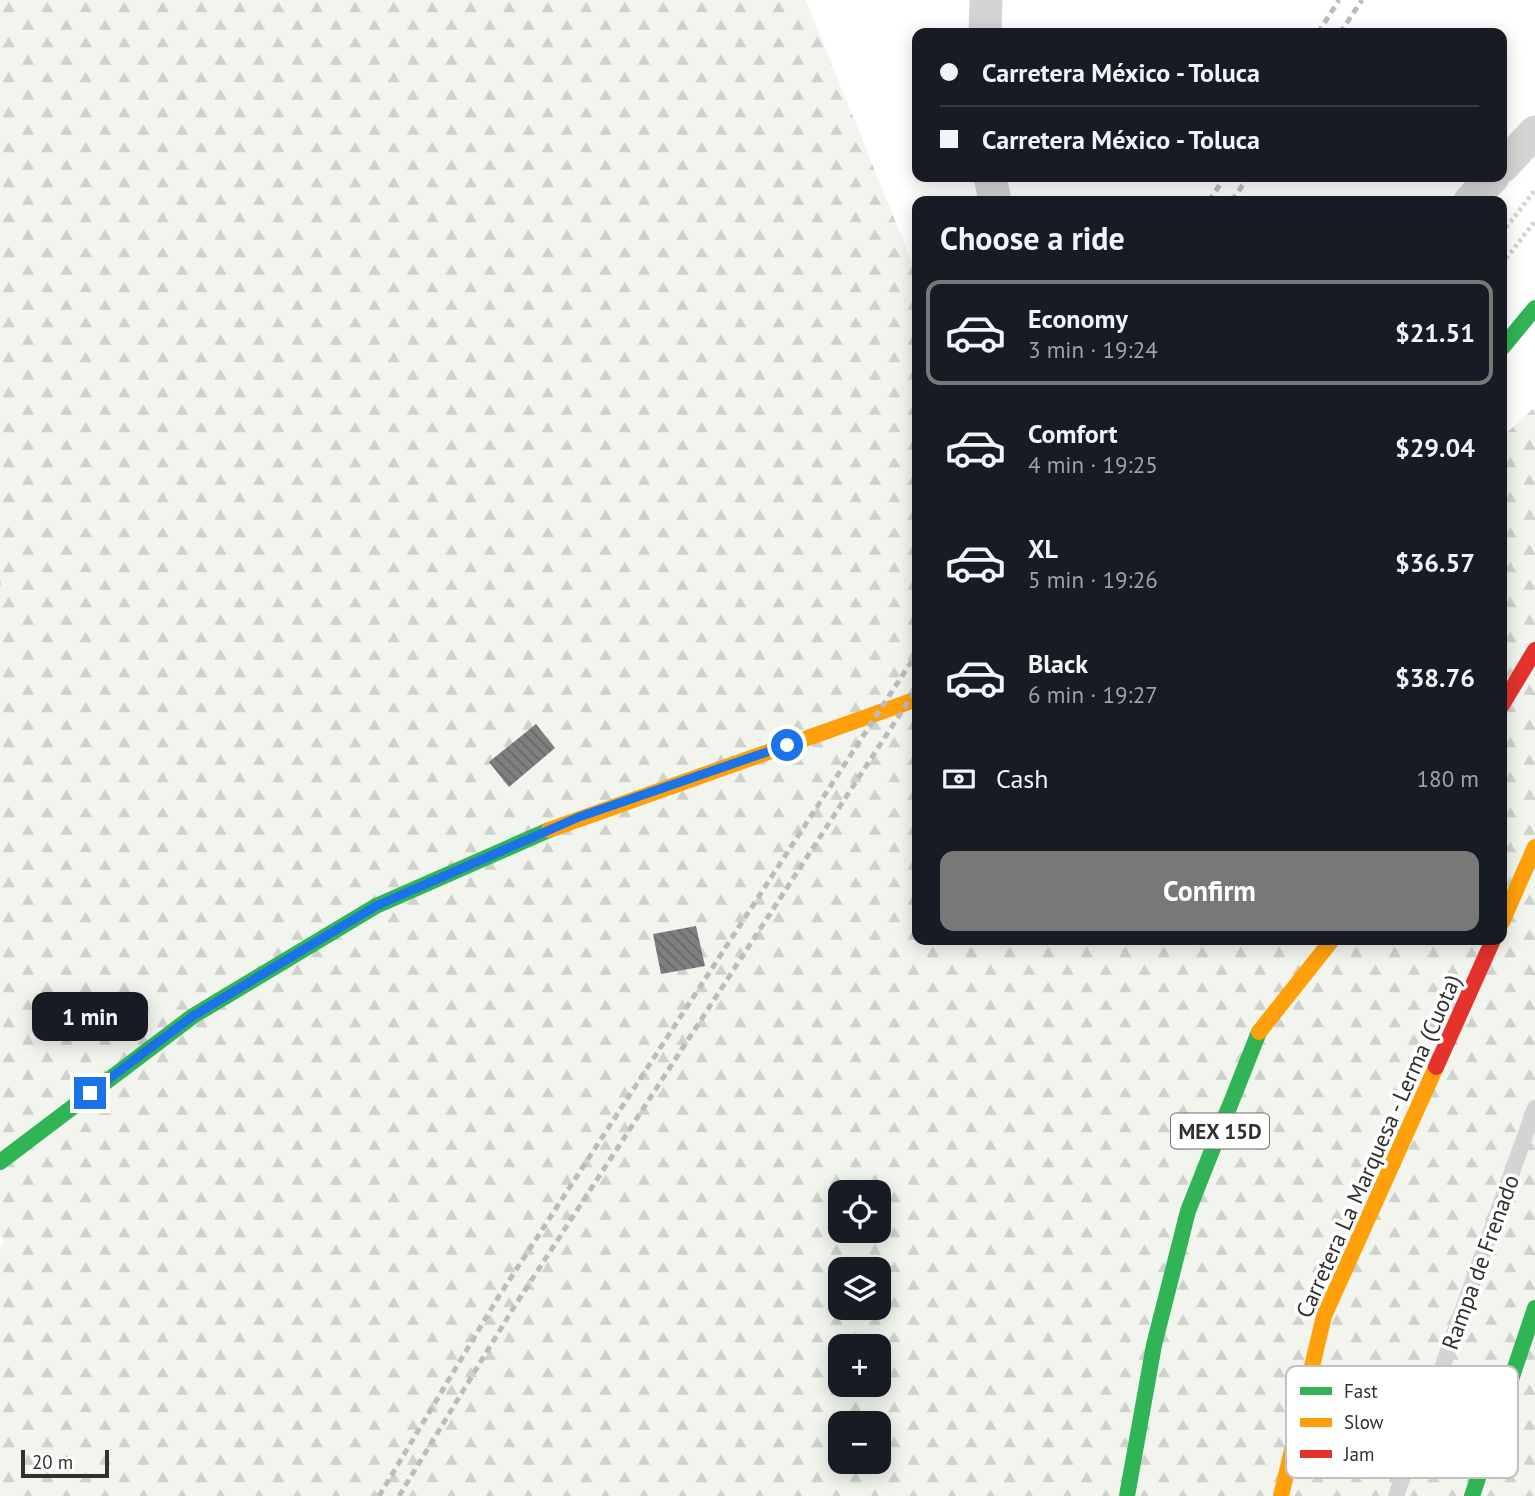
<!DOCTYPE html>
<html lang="en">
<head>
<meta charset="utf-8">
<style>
	body { margin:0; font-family:"PT Sans",sans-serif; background:#242831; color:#f1f3f6; height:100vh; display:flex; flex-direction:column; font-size:26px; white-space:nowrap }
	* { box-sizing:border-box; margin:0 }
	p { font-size:23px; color:#9ea1a6 }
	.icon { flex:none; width:38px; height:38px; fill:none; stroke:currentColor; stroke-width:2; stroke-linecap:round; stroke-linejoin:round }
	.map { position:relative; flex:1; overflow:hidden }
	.side { position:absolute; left:912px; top:196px; width:595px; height:749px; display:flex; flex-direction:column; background:#171b24; border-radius:14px; box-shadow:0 4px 18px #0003 }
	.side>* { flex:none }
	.guide { position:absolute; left:912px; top:28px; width:595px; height:154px; border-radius:14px; box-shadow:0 4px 18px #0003; display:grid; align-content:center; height:154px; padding:0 28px; background:#171b24 }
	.buttons { position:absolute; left:828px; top:1180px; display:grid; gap:14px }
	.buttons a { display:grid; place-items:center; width:63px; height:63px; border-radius:14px; background:#171b24; box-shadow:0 4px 18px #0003; font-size:35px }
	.scale { position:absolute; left:21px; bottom:18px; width:88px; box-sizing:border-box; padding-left:7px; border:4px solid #303030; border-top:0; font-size:19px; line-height:24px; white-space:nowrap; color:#303030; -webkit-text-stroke:5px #fff; paint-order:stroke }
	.end { position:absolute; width:32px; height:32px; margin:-16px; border:9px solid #1a73e8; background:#fff; box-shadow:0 0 0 4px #fff }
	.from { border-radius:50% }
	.bubble { position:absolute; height:49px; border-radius:14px; background:#171b24; box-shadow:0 4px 18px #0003; font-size:23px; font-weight:600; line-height:49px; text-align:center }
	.guide b { display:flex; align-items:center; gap:24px; height:66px; font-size:26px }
	.guide b+b { border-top:2px solid #363941 }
	.guide i { width:18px; height:18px; background:#f1f3f6 }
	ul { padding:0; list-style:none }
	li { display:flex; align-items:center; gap:21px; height:105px; margin:0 14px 10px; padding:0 14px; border:4px solid transparent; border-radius:14px }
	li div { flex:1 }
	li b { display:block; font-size:26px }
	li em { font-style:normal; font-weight:600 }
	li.active { border-color:#787878 }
	li>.icon { width:63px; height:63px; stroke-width:1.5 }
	h2 { padding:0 28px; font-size:32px; line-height:84px }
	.pay { display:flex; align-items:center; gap:18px; height:77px; padding:0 28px; font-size:26px }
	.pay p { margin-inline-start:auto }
	.cta { display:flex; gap:14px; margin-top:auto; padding:14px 28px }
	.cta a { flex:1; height:80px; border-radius:14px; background:#787878; color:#fff; font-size:28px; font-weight:600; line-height:80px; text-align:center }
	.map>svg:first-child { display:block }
	.forest { fill:url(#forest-firs); fill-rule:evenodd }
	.building { fill:url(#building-back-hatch) }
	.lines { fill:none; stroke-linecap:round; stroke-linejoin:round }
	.path { stroke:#d4d4d4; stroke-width:4.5; stroke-dasharray:3.5 3.5; stroke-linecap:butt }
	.lane { stroke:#d4d4d4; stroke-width:16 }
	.street { stroke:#d4d4d4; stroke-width:33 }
	.fast { stroke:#30b455; stroke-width:16 }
	.slow { stroke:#ff9f0a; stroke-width:16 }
	.jam { stroke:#e5322d; stroke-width:16 }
	.rail { stroke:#bcbcbc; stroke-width:5; stroke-dasharray:7 5; stroke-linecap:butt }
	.route { stroke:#1a73e8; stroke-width:9 }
	.labels { text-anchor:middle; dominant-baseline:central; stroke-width:7; stroke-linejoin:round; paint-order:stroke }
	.shield { fill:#fff; stroke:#6e6e6e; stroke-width:2 }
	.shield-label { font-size:21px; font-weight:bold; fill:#303030 }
	.street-label { font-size:23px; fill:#303030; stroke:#fff }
	.key { fill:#fff; stroke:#c1c1c1; stroke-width:2 }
	.key-label { font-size:19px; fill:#303030 }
</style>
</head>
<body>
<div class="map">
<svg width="1535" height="1496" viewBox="0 0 1535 1496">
	<defs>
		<pattern id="forest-firs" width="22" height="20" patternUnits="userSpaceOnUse" patternTransform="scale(1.75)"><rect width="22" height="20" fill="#f1f5ed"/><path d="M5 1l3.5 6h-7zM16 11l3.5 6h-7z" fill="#cfd2cc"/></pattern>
		<pattern id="building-back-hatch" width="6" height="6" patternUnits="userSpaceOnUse" patternTransform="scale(1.75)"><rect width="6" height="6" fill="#7f7f7f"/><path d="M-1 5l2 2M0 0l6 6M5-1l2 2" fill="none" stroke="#686868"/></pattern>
	</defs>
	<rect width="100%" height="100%" fill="#fff"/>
	<path class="forest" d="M0,0H806L917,275V940H1502V437L1535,407V1496H0V1247L4,1242L0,1235ZM840,1192H878V1230H840ZM840,1269H878V1307H840ZM840,1346H878V1384H840ZM840,1423H878V1461H840Z"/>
	<path class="building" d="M536,724L555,748L509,787L489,762Z
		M696,926L705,966L661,974L653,934Z"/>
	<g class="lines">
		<path class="path" d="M1502,233L1535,190
			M1502,264L1535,221
			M0,583H1"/>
		<path class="lane" d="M1396,1496L1535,1108"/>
		<path class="street" d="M985,33L986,0
			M1502,167L1535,132
			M990,177L995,201
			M1470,201L1493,177"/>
		<path class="fast" d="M1502,348L1535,308
			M0,1162L193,1016L376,906L549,830
			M1127,1496L1154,1345L1188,1211L1259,1032
			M1472,1496L1535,1308"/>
		<path class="slow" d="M549,830L917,699
			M1502,922L1535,847
			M1259,1032L1332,940
			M1281,1496L1324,1316L1436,1067"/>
		<path class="jam" d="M1502,705L1535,650
			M1436,1067L1493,940"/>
		<path class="rail" d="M1318,33L1339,0
			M1340,33L1362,0
			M1209,201L1225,177
			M1232,201L1248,177
			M379,1496L499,1296L917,653
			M399,1496L514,1307L917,688"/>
	</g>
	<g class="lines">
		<path class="route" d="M90,1093L193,1016L376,906L579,817L787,745"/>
	</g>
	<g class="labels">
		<rect class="shield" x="1171" y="1113.5" width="98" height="35" rx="5"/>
		<g class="shield-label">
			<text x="1220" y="1131">MEX 15D</text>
		</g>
		<g class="street-label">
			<text transform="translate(1378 1146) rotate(-66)">Carretera La Marquesa - Lerma (Cuota)</text>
			<text transform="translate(1480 1262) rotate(-70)">Rampa de Frenado</text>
		</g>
	</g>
	<rect x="1286" y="1366" width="232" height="112" rx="10" class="key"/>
	<rect x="1300" y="1387" width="32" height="8" fill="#30b455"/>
	<rect x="1300" y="1418" width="32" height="9" fill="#ff9f0a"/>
	<rect x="1300" y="1450" width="32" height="8" fill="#e5322d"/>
	<g class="key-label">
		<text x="1344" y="1398">Fast</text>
		<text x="1344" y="1429">Slow</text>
		<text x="1344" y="1461">Jam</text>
	</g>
</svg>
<div class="buttons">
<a><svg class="icon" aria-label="locate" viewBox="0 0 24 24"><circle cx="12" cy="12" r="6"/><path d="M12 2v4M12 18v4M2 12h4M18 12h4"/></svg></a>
<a><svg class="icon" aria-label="layers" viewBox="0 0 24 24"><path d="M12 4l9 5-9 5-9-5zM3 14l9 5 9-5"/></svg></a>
<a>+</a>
<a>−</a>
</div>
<div class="scale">20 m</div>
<i class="end from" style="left:787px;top:745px"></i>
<i class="end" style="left:90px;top:1093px"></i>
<div class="bubble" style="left:32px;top:992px;width:116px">1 min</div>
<div class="guide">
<b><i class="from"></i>Carretera México - Toluca</b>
<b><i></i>Carretera México - Toluca</b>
</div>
<section class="side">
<h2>Choose a ride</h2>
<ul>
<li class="active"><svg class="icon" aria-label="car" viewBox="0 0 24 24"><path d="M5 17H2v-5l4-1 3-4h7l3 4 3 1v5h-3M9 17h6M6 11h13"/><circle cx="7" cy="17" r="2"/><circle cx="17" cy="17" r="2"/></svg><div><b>Economy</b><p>3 min · 19:24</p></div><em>$21.51</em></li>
<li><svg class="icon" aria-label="car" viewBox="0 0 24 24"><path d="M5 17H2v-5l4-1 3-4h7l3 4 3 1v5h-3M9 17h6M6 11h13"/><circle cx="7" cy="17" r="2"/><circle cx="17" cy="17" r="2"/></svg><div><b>Comfort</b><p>4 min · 19:25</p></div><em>$29.04</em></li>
<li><svg class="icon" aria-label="car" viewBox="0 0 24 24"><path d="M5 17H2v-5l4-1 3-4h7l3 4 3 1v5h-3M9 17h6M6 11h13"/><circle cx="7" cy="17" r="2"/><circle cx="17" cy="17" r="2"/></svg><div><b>XL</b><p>5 min · 19:26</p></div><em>$36.57</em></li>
<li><svg class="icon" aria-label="car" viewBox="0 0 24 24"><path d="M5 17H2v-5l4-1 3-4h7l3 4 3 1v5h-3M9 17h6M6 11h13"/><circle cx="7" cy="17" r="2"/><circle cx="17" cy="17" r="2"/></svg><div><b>Black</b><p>6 min · 19:27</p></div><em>$38.76</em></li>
</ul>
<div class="pay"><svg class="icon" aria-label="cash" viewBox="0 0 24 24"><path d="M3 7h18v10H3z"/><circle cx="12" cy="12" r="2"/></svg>Cash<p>180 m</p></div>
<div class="cta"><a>Confirm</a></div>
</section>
</div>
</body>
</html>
